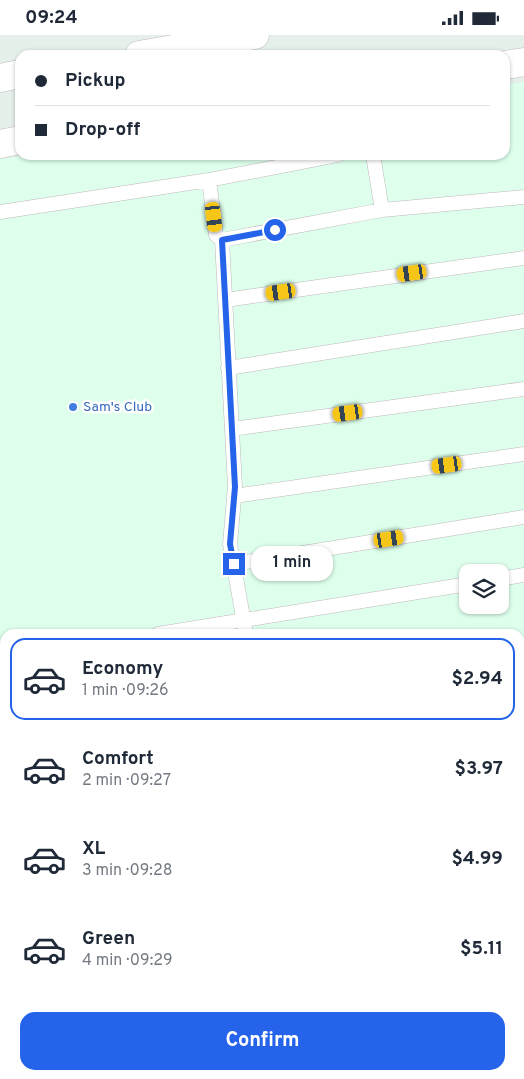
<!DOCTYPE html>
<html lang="en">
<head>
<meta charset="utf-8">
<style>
	body { margin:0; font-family:Overpass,sans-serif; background:#f2f2f3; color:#1f2937; height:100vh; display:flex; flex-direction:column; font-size:19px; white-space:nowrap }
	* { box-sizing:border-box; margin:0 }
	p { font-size:16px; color:#747a83 }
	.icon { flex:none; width:28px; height:28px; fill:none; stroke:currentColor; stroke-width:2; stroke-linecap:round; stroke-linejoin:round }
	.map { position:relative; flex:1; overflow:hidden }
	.sheet { position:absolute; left:0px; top:594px; width:525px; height:451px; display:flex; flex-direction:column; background:#fff; border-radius:15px 15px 0 0; box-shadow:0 1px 4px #0004 }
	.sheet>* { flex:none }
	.guide { position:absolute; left:15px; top:15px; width:495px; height:110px; border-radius:15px; box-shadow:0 1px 4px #0004; display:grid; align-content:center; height:110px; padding:0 20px; background:#fff }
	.fabs { position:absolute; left:459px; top:529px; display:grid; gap:10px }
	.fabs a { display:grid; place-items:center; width:50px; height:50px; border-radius:10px; background:#fff; box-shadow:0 1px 4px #0004; font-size:25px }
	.end { position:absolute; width:22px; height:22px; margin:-11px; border:6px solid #2563eb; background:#fff; box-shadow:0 0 0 2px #fff }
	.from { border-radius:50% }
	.bubble { position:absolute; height:35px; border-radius:15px; background:#fff; box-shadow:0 1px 4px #0004; font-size:16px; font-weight:700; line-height:35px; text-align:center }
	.car { position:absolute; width:15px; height:30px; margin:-15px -8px; border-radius:6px; box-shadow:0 0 4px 1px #0007; background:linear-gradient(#f5c518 24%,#345 0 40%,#f5c518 0 76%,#345 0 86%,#f5c518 0) }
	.guide b { display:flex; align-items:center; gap:18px; height:48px; font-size:19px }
	.guide b+b { border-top:1px solid #e0e1e3 }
	.guide i { width:12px; height:12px; background:#1f2937 }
	ul { padding:9px 0 0; list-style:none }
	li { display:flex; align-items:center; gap:15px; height:82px; margin:0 10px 8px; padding:0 10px; border:2px solid transparent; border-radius:15px }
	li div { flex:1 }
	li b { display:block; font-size:19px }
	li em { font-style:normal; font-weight:700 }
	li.current { border-color:#2563eb }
	li>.icon { width:45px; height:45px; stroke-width:1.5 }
	.primary-button { display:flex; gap:10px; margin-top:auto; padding:10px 20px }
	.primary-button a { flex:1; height:58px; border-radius:15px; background:#2563eb; color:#fff; font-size:20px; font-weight:700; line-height:58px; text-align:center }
	.status { display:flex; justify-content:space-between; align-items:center; height:35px; padding:0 25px; background:#fff; direction:ltr }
	.status svg { height:14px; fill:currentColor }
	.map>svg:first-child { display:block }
	.commercial { fill:#ddffec; fill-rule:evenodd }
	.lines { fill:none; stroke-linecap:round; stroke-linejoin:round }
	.lane-casing { stroke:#c0b8be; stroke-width:15 }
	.secondary-casing { stroke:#c2b9bf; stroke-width:29 }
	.lane { stroke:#fff; stroke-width:14 }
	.secondary { stroke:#fff; stroke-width:28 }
	.route { stroke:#2563eb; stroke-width:6 }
	.shop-dot { fill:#3f7fe0; stroke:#fff; stroke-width:2 }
	.labels { text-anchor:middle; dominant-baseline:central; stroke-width:5; stroke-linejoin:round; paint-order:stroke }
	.shop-label { font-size:14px; fill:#366cbe; stroke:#fff; text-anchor:start }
</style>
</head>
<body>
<div class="status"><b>09:24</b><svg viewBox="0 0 49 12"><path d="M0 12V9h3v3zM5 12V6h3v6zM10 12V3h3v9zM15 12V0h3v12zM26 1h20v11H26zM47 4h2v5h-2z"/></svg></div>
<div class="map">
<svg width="524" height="1044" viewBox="0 0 524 1044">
	<rect width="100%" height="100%" fill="#e6f0eb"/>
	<path class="commercial" d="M524,47V1044H0V124L26,120H505V50ZM468,538H500V570H468ZM5,599H520V1040H5Z"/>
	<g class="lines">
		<defs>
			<path id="lane" d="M338,120L209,145L216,200L222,205L382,175L373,120
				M382,175L524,162
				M0,177L209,145
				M222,205L235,452L230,509L246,599
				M225,265L524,223
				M228,333L524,286
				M232,394L524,354
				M234,461L524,419
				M234,529L524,482
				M500,544L524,540
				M158,599L468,549
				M0,624L5,623
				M520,631L524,630
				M520,693L524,692
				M0,715L5,714
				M520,749L524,748
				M520,800H524
				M520,865L524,864
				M520,927H524
				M520,990L524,989
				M316,1040L317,1044"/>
			<path id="secondary" d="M139,20L255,0
				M505,30L524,27
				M0,43L20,39
				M0,109L20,105"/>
		</defs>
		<use href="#lane" class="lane-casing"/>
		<use href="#secondary" class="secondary-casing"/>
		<use href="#lane" class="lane"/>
		<use href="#secondary" class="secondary"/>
	</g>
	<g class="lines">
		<path class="route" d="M234,529L230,509L235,452L222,205L275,195"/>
	</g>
	<circle class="shop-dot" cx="73" cy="372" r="5"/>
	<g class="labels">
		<g class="shop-label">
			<text x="83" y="372">Sam's Club</text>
		</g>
	</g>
</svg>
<div class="fabs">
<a><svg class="icon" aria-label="layers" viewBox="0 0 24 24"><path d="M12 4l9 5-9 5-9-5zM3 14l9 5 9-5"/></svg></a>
</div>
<i class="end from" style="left:275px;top:195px"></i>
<i class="end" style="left:234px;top:529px"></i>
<div class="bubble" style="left:251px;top:511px;width:82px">1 min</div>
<i class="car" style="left:214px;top:182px;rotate:173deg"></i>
<i class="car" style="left:412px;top:238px;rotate:262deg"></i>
<i class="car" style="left:281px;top:257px;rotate:262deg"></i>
<i class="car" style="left:348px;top:378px;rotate:262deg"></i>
<i class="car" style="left:447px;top:430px;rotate:262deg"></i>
<i class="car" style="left:389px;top:504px;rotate:81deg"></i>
<div class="guide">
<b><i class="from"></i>Pickup</b>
<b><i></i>Drop-off</b>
</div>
<section class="sheet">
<ul>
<li class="current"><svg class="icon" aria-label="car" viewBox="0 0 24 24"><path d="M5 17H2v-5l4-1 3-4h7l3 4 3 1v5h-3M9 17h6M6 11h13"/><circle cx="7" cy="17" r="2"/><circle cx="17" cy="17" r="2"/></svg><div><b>Economy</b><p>1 min · 09:26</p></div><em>$2.94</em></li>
<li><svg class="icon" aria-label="car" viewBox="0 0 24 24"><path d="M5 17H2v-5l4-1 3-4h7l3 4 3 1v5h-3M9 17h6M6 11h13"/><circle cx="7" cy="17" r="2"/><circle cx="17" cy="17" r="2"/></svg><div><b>Comfort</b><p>2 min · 09:27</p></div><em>$3.97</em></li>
<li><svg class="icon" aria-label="car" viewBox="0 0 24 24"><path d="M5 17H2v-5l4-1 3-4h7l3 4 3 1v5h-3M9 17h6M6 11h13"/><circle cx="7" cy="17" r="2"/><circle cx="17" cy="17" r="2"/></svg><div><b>XL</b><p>3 min · 09:28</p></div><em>$4.99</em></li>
<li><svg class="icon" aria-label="car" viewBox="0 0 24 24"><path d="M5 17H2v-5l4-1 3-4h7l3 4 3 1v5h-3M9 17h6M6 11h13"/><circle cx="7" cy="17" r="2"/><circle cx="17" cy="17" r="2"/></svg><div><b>Green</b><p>4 min · 09:29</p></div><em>$5.11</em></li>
</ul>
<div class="primary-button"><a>Confirm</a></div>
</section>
</div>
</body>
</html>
